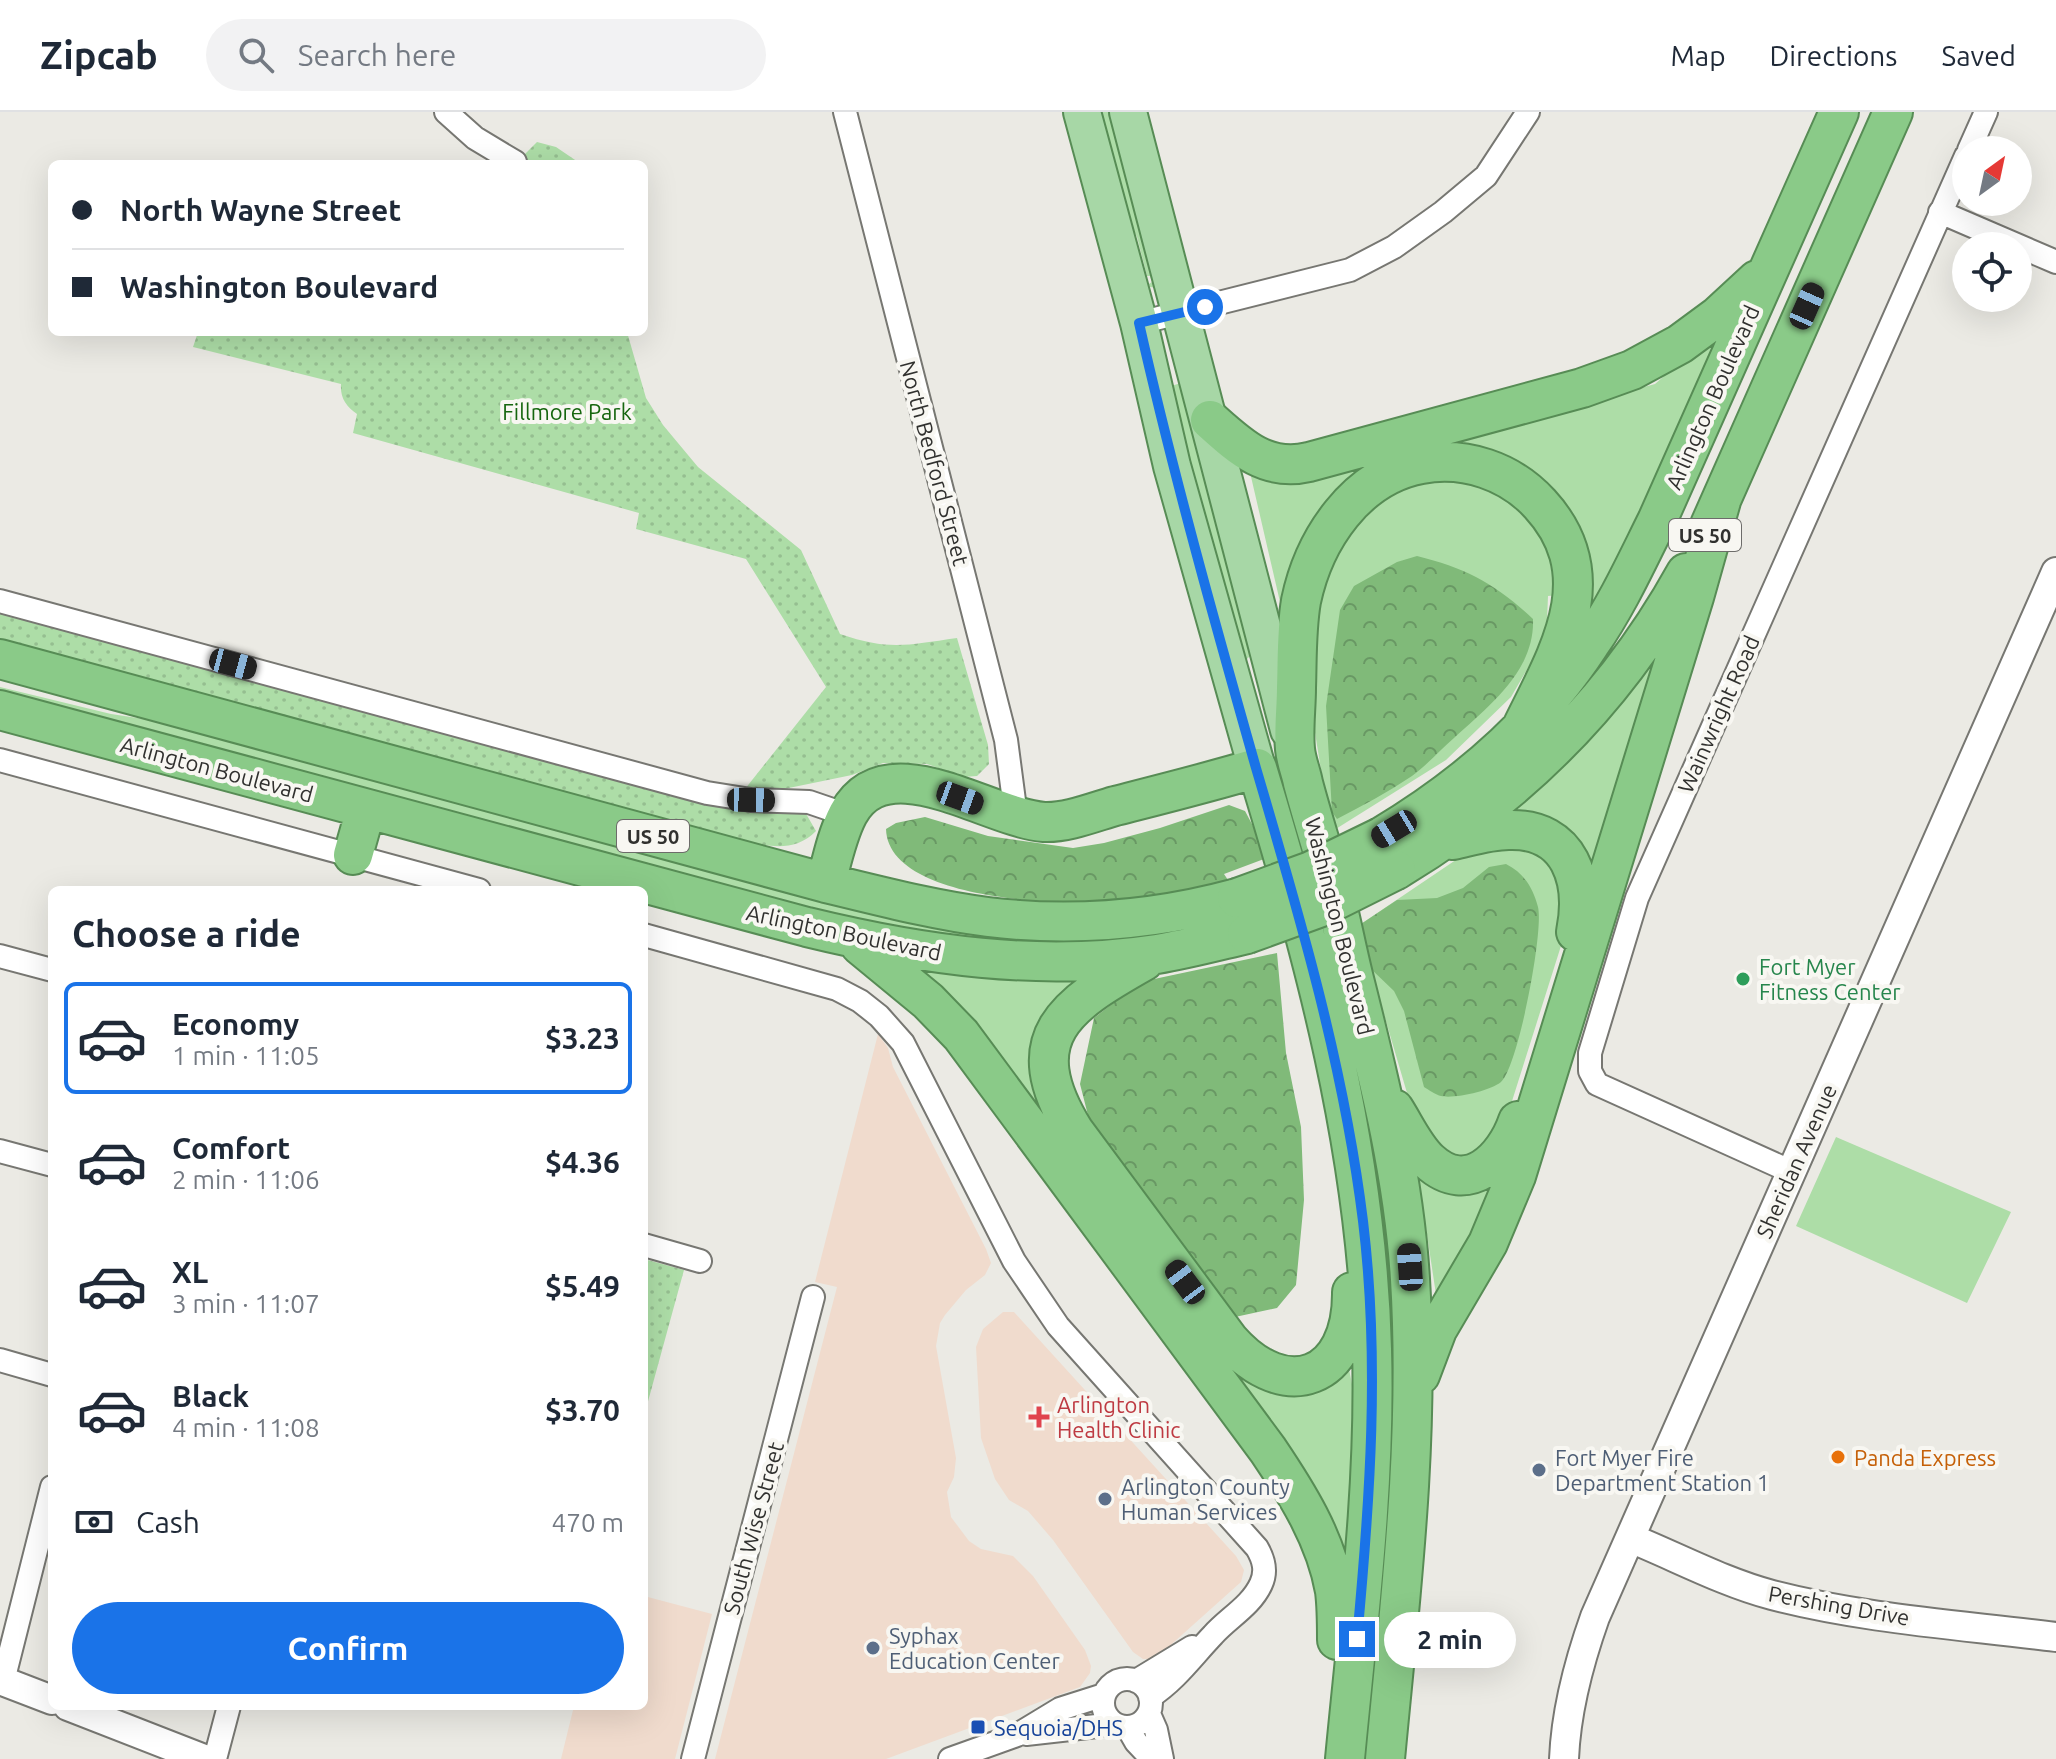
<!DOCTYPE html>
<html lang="en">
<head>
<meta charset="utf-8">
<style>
	body { margin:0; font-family:Ubuntu,sans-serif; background:#f2f2f3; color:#1f2937; height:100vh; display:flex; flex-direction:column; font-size:30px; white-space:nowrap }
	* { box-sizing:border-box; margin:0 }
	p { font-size:26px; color:#747a83 }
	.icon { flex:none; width:44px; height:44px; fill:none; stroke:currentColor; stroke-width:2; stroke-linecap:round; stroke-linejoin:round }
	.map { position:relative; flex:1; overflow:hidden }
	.details { position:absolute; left:48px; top:774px; width:600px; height:824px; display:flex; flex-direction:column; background:#fff; border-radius:12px; box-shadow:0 8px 32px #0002 }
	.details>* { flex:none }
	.guide { position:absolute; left:48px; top:48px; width:600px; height:176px; border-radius:12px; box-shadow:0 8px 32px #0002; display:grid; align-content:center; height:176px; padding:0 24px; background:#fff }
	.needle { width:52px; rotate:33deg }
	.controls { position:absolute; left:1952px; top:24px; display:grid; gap:16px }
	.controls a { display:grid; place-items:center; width:80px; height:80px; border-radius:50%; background:#fff; box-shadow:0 8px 32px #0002; font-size:40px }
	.end { position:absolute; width:36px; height:36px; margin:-18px; border:10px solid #1a73e8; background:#fff; box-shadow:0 0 0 4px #fff }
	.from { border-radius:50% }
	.bubble { position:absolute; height:56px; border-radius:28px; background:#fff; box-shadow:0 8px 32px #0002; font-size:26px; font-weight:600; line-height:56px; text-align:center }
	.car { position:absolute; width:24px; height:48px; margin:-24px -12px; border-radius:10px; box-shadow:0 0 6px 2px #0007; background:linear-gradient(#222 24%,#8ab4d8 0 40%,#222 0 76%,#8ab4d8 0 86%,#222 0) }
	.guide b { display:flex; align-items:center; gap:28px; height:76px; font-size:30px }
	.guide b+b { border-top:2px solid #e0e1e3 }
	.guide i { width:20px; height:20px; background:#1f2937 }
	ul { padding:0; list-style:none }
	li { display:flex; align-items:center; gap:24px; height:112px; margin:0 16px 12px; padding:0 8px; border:4px solid transparent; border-radius:12px }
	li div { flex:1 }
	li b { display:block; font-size:30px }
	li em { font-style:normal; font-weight:600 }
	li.selected { border-color:#1a73e8 }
	li>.icon { width:72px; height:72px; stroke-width:1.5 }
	h2 { padding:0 24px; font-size:36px; line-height:96px }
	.pay { display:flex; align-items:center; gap:20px; height:88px; padding:0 24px; font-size:30px }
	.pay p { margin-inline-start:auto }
	.cta { display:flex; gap:16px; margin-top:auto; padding:16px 24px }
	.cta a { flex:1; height:92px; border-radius:48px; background:#1a73e8; color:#fff; font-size:32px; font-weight:600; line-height:92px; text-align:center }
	header { display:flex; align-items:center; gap:48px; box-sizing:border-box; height:112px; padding:0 40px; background:#fff; border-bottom:2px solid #e0e1e3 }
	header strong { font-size:38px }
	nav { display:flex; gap:44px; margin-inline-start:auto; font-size:28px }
	.search { width:560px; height:72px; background:#f2f2f3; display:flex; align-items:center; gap:20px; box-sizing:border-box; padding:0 28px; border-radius:44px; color:#747a83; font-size:30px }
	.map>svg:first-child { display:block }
	.commercial { fill:#f0dbcd }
	.grass { fill:#addda7 }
	.forest { fill:url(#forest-crowns) }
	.park { fill:url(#park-dots) }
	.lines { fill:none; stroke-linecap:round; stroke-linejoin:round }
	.minor-casing { stroke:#777772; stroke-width:26 }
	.tertiary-casing { stroke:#777772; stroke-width:32 }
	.primary-casing { stroke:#578c55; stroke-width:40 }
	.trunk-casing { stroke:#578c55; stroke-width:42 }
	.minor { stroke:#fff; stroke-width:22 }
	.tertiary { stroke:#fff; stroke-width:28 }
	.primary { stroke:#a7d7a6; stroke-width:36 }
	.trunk { stroke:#8aca88; stroke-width:38 }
	.trunk-bridge-casing { stroke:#578c55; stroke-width:42; stroke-linecap:butt }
	.trunk-bridge { stroke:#8aca88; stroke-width:38 }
	.route { stroke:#1a73e8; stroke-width:10 }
	.leisure-dot { fill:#2e9e5b; stroke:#f8f7f2; stroke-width:3 }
	.health-dot { fill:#e0444e; stroke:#f8f7f2; stroke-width:3 }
	.food-dot { fill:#e8710a; stroke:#f8f7f2; stroke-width:3 }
	.service-dot { fill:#5c6f8a; stroke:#f8f7f2; stroke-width:3 }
	.transit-dot { fill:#1a4fb4; stroke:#f8f7f2; stroke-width:3 }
	.labels { text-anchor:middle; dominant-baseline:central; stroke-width:8; stroke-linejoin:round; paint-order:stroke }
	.shield { fill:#f8f7f2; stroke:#6d6c6a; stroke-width:2 }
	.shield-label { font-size:20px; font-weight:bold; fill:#31312f }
	.street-label { font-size:22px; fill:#31312f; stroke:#f8f7f2 }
	.park-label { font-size:22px; fill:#16660f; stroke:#f8f7f2 }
	.leisure-label { font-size:22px; fill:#27864d; stroke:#f8f7f2; text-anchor:start }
	.health-label { font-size:22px; fill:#be3a42; stroke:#f8f7f2; text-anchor:start }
	.service-label { font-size:22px; fill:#4e5e75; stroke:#f8f7f2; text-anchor:start }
	.food-label { font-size:22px; fill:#c56008; stroke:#f8f7f2; text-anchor:start }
	.transit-label { font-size:22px; fill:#164399; stroke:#f8f7f2; text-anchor:start }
</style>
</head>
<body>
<header>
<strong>Zipcab</strong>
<div class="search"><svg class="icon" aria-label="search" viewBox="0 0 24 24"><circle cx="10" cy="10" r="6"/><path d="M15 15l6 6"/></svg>Search here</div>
<nav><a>Map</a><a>Directions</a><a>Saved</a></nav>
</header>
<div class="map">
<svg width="2056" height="1647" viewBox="0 0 2056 1647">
	<defs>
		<pattern id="forest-crowns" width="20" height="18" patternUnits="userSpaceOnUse" patternTransform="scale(2)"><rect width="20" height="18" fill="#80ba79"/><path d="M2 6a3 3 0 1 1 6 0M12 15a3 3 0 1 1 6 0" fill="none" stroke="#699864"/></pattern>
		<pattern id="park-dots" width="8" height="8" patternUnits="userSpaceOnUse" patternTransform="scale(2)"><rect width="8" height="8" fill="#addda7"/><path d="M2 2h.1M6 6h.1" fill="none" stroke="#95be90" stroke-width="1.8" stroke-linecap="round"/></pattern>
	</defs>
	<rect width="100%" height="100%" fill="#ebeae4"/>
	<path class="commercial" d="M878,922L888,936L893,955L986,1137L991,1151L985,1163L966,1178L945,1203L940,1211L936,1234L956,1346L954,1365L947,1380L951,1405L969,1429L981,1437L1013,1444L1033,1464L1085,1538L1091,1554L1090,1561L1080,1575L886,1647H715L837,1175L815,1170Z
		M1003,1200H1014L1236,1444L1244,1458L1241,1470L1155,1547H1143L1133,1540L1053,1428L1028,1399L1009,1388L995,1367L981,1326L976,1235L983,1217Z
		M644,1484L712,1502L675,1647H561L574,1594H644Z"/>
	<path class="grass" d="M1095,0H1117L1157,176L1150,175L1149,172L1152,170L1150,164H1147L1137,125L1124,100Z
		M1720,223L1606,471L1580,515L1584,447L1441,330L1655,272L1688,243Z
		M1181,271L1255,539L1247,547L1236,537L1168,279L1171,274Z
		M1371,349L1306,430L1280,490L1249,356Z
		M1451,363C1467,368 1499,374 1511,383C1543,408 1556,444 1560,483L1548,484L1547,509L1542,532L1511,585L1446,648L1331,720L1307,571L1309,488L1346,417L1387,378Z
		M1685,490L1588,773L1495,711Z
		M0,575L111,602L151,608L858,798C914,810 970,824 1027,827C1074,830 1121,826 1168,821L1132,832L930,829L0,586Z
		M1528,731L1566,761V818L1501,1024L1467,1052L1437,1040L1417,1015L1358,814L1475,735Z
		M908,854L988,866L1097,863L1037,949L1243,1261L1348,1252L1356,1292L1351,1456Z
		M1836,1025L2011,1100L1967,1191L1796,1114Z
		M1512,1048L1438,1196L1416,1049Z"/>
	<path class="forest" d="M1417,444C1466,456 1496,472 1533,507C1535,559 1489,594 1454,626C1440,638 1427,653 1412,664C1388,680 1362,694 1337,707L1332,700L1326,594L1340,498L1354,474L1397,450Z
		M1229,693L1245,699L1261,729L1264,747L1224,762L1228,768C1196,775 1164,784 1132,788C1078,795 888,792 886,717L896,711L925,705L988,724L1073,736L1104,731L1160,716Z
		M1506,752C1524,761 1533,776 1538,795C1544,819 1518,955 1501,970C1490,979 1454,987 1441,984C1436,983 1429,978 1424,975L1404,899L1394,879L1370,856L1358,814L1397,788L1437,786L1463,776L1489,755Z
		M1277,841L1286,941L1301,1015L1304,1088L1296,1173L1277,1196L1235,1205L1091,1015L1080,972L1094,906L1140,870Z"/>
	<path class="park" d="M537,30L556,35L581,52H515Z
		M198,220H627L646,286L663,313L698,355L801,438L840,522C890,539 907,533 957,526L988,633L989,652L977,664L964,665L927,652L883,651L852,663L779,678L745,677L826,575L746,447L636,417L639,401L353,321L357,302C346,294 340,286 341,272L193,235Z
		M0,497L805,700L816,719C791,745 757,731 725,725L0,531Z
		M644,1147L684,1158L644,1304Z"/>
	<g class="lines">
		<defs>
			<path id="minor" d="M446,0L475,26L515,50
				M845,0L1006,628L1016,704
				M1969,38L1986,0
				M1940,100L2056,150
				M1139,211L1350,158L1394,135L1443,100L1486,64L1528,0
				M0,489L707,681L751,688L809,690L847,703
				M0,648L479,778
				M644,823L837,877L860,889L879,904L903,931L1014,1149L1058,1214L1257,1436C1264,1448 1267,1459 1261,1472C1251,1494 1228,1506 1213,1523C1192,1545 1176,1568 1150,1585
				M0,844L52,858
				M0,1039L52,1053
				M1792,1060L1597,972L1590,959V941L1637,786L1966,44
				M644,1133L700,1149
				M0,1248L52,1263
				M1103 1591a24 24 0 1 1 48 0a24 24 0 1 1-48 0Z
				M3,1569L52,1375
				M1136,1569L1192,1535
				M1149,1602L1156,1618L1162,1647
				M1128,1616L1136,1630L1152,1647
				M1026,1622L1097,1614L1111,1610
				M215,1647L229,1594
				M693,1647L813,1185
				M950,1647L1017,1623L1060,1597L1104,1583"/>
			<path id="tertiary" d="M1630,1426C1677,1445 1723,1470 1772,1483C1864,1507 1962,1513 2056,1525
				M0,1568L52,1588
				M68,1594L204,1647
				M1564,1647C1566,1598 1579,1550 1595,1505L2056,460"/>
			<path id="primary" d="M1082,0L1139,211L1172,354L1257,656
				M1128,0L1289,618"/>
			<path id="trunk" d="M1210,308C1240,335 1266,360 1309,350L1582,276L1632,258L1680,232L1718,204L1757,168
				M1710,413L1893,0
				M0,547L826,771C880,784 933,798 988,805C1072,815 1156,808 1237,786
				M0,598L807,815C922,843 1039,860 1157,842C1187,837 1217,829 1247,822
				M1381,725C1463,676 1537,613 1590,532C1617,493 1636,451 1657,409L1839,0
				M1453,728C1471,724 1490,718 1509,718C1571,716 1586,770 1576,820
				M353,743L366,697
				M1396,758C1519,684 1617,586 1686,461
				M826,771C832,748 837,723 848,702C887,631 988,706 1044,710C1067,711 1094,700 1115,694C1162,682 1210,670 1257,656C1314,844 1367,1039 1372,1237C1376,1374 1358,1511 1345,1647
				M860,833L928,889L961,923L1268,1338C1297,1381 1326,1427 1335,1479C1337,1495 1337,1512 1337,1528
				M1144,849C1066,893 1016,925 1074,1019L1229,1228C1286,1293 1353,1267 1352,1180
				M1394,997C1405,1014 1414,1035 1429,1049C1468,1085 1505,1047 1518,1009
				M1420,1263L1437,1218L1488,1131L1516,1064L1694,485L1721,389
				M1385,1647C1400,1487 1420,1327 1410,1167C1404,1067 1380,971 1356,875C1347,841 1341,806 1332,772C1323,739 1312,705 1303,671C1301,660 1296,649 1295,637C1293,618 1296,596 1296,576C1297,547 1296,518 1301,489C1314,427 1356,364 1421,352C1465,344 1510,359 1540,392C1607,465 1557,543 1521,617"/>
		</defs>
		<use href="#minor" class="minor-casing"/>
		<use href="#tertiary" class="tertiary-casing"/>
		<use href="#primary" class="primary-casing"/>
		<use href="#trunk" class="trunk-casing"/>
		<use href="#minor" class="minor"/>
		<use href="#tertiary" class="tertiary"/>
		<use href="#primary" class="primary"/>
		<use href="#trunk" class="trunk"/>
		<defs>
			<path id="trunk-bridge" d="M1237,786L1311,759L1381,725
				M1247,822L1324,794L1396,758"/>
		</defs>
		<use href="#trunk-bridge" class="trunk-bridge-casing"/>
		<use href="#trunk-bridge" class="trunk-bridge"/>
	</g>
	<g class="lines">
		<path class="route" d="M1205,195L1139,211C1173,361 1214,508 1256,656C1300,805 1344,955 1363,1109C1380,1249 1370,1388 1357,1527"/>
	</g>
	<circle class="leisure-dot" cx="1743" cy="867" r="8"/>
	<path class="health-dot" d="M1035 1293h8v8h8v8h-8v8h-8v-8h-8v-8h8z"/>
	<circle class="food-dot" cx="1838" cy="1345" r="8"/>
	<g class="service-dot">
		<circle cx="1539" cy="1358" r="8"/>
		<circle cx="1105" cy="1387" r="8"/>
		<circle cx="873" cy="1536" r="8"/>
	</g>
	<rect class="transit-dot" x="970" y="1607" width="16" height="16" rx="4"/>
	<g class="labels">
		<g class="shield">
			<rect x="1669" y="407" width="72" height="32" rx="6"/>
			<rect x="617" y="708" width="72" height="32" rx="6"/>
		</g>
		<g class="shield-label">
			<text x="1705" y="423">US 50</text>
			<text x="653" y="724">US 50</text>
		</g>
		<g class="street-label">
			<text transform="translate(1712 285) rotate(-66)">Arlington Boulevard</text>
			<text transform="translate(935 351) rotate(75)">North Bedford Street</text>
			<text transform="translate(1718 602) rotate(-66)">Wainwright Road</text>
			<text transform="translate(217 657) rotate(15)">Arlington Boulevard</text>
			<text transform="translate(1340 814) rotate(76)">Washington Boulevard</text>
			<text transform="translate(844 820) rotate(12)">Arlington Boulevard</text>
			<text transform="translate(1796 1049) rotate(-66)">Sheridan Avenue</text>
			<text transform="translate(753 1416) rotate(-75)">South Wise Street</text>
			<text transform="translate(1839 1493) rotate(10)">Pershing Drive</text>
		</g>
		<g class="park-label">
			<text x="567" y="299">Fillmore Park</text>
		</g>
		<g class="leisure-label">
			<text x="1759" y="854">Fort Myer<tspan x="1759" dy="25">Fitness Center</tspan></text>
		</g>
		<g class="health-label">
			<text x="1057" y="1292">Arlington<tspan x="1057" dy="25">Health Clinic</tspan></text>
		</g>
		<g class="service-label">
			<text x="1555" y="1345">Fort Myer Fire<tspan x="1555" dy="25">Department Station 1</tspan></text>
			<text x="1121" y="1374">Arlington County<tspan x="1121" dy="25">Human Services</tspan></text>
			<text x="889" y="1523">Syphax<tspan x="889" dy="25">Education Center</tspan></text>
		</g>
		<g class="food-label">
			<text x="1854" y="1345">Panda Express</text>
		</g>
		<g class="transit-label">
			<text x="994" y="1615">Sequoia/DHS</text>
		</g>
	</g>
</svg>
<div class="controls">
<a><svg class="needle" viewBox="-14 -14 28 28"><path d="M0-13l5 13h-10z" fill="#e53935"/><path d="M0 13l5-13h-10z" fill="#747a83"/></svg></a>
<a><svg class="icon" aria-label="locate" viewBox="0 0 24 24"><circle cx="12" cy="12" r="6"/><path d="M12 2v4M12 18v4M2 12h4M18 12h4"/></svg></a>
</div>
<i class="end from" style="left:1205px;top:195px"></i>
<i class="end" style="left:1357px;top:1527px"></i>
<div class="bubble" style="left:1384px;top:1500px;width:132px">2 min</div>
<i class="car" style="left:1807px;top:194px;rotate:24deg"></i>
<i class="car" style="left:233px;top:552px;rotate:105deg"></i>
<i class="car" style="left:960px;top:686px;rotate:110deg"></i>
<i class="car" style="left:751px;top:688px;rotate:91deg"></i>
<i class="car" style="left:1394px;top:717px;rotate:239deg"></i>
<i class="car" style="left:1410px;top:1155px;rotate:356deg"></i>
<i class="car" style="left:1185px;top:1170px;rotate:323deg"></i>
<div class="guide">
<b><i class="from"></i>North Wayne Street</b>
<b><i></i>Washington Boulevard</b>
</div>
<section class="details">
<h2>Choose a ride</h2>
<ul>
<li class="selected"><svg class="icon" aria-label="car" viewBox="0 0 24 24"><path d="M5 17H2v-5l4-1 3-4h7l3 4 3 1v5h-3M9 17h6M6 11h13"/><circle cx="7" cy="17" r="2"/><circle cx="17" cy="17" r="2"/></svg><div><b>Economy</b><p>1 min · 11:05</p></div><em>$3.23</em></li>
<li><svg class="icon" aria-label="car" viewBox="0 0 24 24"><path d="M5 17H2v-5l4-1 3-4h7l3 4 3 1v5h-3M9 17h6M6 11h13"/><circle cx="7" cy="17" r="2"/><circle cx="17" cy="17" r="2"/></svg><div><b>Comfort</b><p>2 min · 11:06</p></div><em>$4.36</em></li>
<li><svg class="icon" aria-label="car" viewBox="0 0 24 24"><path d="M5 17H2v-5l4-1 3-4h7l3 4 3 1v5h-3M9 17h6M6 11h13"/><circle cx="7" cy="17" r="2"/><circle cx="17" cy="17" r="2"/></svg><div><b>XL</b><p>3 min · 11:07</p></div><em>$5.49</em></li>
<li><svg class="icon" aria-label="car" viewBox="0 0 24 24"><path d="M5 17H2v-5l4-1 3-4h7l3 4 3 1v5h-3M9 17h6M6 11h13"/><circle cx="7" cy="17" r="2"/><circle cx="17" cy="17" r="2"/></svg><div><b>Black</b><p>4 min · 11:08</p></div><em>$3.70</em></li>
</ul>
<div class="pay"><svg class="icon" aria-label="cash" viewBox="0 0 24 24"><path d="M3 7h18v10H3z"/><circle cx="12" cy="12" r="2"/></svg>Cash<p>470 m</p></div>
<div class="cta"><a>Confirm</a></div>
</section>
</div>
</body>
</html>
